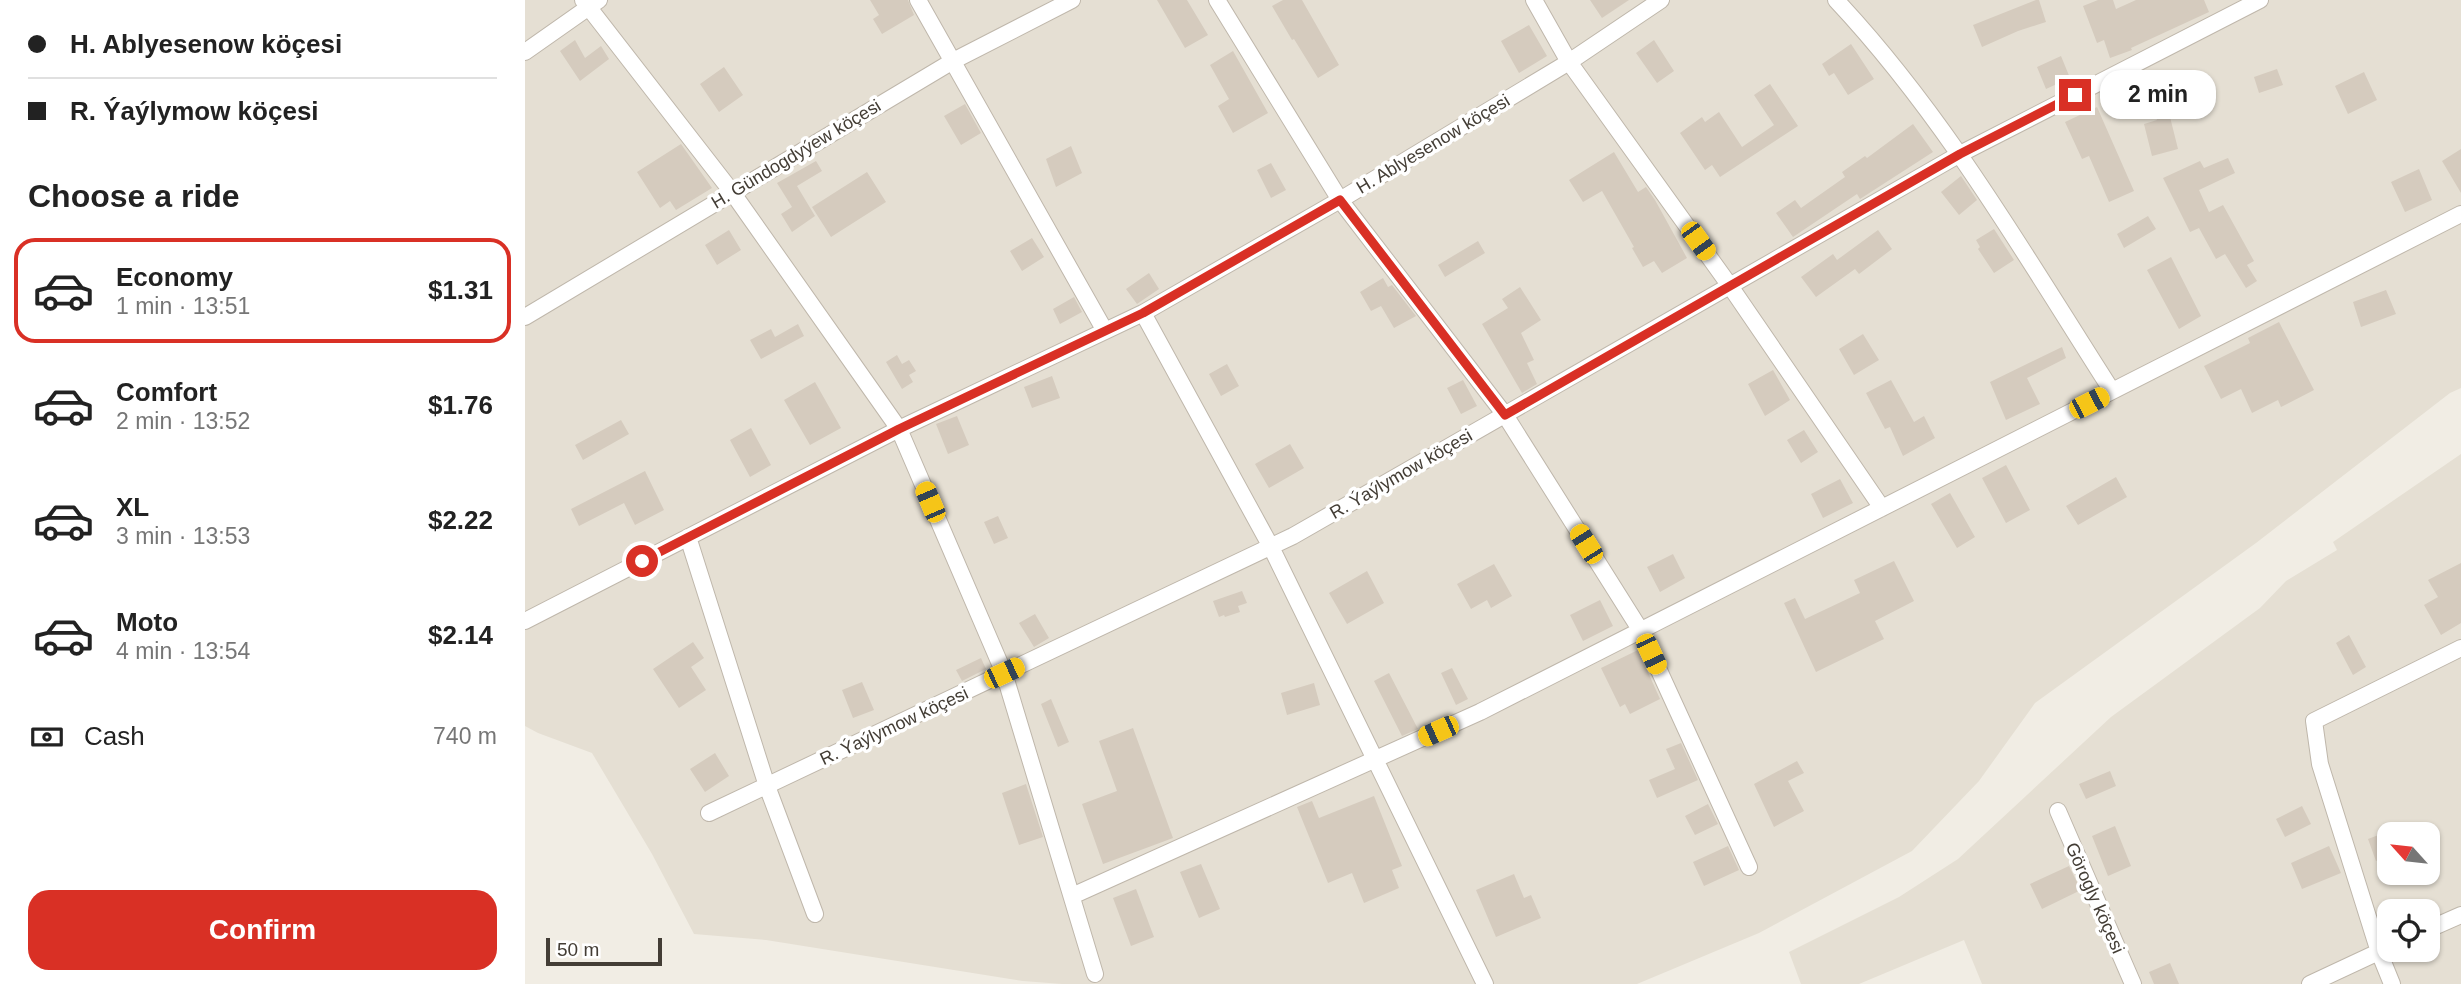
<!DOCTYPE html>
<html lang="en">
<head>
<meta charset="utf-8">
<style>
	body { margin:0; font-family:Arial,sans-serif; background:#f2f2f2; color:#222; height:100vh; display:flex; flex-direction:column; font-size:26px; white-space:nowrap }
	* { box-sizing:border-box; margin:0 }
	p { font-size:23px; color:#767676 }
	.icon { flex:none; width:38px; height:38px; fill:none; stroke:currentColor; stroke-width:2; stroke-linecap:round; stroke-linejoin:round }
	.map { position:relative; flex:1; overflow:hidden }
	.details { display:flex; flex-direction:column; background:#fff; width:525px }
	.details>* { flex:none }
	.banner { display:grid; align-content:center; height:154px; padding:0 28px; background:#fff }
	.needle { width:46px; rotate:297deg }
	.tools { position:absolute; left:1852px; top:822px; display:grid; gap:14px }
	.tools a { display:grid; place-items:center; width:63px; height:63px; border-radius:14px; background:#fff; box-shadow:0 2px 5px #0004; font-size:35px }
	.scale { position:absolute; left:21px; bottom:18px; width:116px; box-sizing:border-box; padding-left:7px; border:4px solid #433d35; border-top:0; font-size:19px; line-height:24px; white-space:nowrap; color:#433d35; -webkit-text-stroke:5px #fff; paint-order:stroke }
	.end { position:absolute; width:32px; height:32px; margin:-16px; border:9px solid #d93025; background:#fff; box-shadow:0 0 0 4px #fff }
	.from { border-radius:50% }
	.bubble { position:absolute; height:49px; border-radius:21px; background:#fff; box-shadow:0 2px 5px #0004; font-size:23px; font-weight:600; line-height:49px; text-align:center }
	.car { position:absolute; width:21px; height:42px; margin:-21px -10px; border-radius:9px; box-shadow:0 0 5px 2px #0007; background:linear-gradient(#f5c518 24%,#345 0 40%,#f5c518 0 76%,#345 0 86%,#f5c518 0) }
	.banner b { display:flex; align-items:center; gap:24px; height:66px; font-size:26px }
	.banner b+b { border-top:2px solid #e0e0e0 }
	.banner i { width:18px; height:18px; background:#222 }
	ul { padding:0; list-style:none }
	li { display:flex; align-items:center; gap:21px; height:105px; margin:0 14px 10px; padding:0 14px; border:4px solid transparent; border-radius:21px }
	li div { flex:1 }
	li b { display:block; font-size:26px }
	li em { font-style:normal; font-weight:600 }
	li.active { border-color:#d93025 }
	li>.icon { width:63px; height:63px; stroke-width:1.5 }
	h2 { padding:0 28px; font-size:32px; line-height:84px }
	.pay { display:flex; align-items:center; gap:18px; height:77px; padding:0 28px; font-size:26px }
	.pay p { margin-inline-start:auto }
	.cta { display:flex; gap:14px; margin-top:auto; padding:14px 28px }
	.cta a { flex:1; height:80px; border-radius:21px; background:#d93025; color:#fff; font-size:28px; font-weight:600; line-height:80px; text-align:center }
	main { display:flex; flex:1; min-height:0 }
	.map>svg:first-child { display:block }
	.residential { fill:#e5dfd3; fill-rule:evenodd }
	.building { fill:#d5cbbe }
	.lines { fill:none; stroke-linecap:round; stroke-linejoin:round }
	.minor-casing { stroke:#bfb7ab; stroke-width:18 }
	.minor { stroke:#fff; stroke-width:16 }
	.route { stroke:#d93025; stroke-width:9 }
	.labels { text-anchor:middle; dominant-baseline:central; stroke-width:7; stroke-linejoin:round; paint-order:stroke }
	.street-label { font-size:18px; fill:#433d35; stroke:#fff }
</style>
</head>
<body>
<main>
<section class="details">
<div class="banner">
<b><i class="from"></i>H. Ablyesenow köçesi</b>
<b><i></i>R. Ýaýlymow köçesi</b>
</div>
<h2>Choose a ride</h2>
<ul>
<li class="active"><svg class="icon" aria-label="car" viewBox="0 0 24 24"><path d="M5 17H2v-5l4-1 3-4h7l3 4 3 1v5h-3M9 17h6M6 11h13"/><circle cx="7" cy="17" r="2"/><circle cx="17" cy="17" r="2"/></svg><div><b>Economy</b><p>1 min · 13:51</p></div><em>$1.31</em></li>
<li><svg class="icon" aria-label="car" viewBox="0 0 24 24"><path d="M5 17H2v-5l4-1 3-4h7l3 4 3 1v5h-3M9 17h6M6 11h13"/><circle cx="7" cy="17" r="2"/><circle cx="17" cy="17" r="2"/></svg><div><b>Comfort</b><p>2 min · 13:52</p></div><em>$1.76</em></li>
<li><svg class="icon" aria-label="car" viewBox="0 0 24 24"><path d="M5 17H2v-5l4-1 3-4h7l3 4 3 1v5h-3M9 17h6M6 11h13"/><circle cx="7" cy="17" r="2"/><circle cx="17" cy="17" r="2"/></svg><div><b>XL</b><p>3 min · 13:53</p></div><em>$2.22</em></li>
<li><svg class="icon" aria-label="car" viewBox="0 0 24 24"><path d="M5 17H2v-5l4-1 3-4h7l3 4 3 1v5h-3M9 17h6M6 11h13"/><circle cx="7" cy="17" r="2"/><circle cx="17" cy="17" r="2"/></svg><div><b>Moto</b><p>4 min · 13:54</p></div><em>$2.14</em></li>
</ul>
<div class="pay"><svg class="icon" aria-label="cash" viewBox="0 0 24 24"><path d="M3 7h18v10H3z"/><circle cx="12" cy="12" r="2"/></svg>Cash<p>740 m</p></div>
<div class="cta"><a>Confirm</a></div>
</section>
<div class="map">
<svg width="1936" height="984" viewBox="0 0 1936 984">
	<rect width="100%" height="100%" fill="#f1ede4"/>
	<path class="residential" d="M0,0H1936V388L1925,393L1731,543L1510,703L1454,781L1387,851L1234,933L1112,984H537L498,981L241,940L169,934L127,854L67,753L13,733L0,726Z
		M1936,454V984H1457L1439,940L1334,984H1276L1264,952L1374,897L1433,859L1586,717L1735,608L1761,581L1812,550L1808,542ZM1864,835H1902V873H1864ZM1864,912H1902V950H1864Z"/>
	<path class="building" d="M345,0H383L389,15L357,34L348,19L354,15Z
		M632,0H662L683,35L660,48Z
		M758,0H777L814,65L793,78L769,39L767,40L747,6Z
		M1065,0H1104L1077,18Z
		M1511,0H1514L1521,22L1493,31L1457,47L1448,25Z
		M1573,0H1588L1591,9L1611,0H1679L1684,12L1606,48L1607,50L1585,58L1579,40L1572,43L1558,6Z
		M1004,25L1022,56L994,73L976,41Z
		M50,40L60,58L76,46L84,59L55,81L35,51Z
		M1129,40L1149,71L1132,83L1111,53Z
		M1326,44L1349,79L1323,95L1309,73L1304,76L1297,64Z
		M708,51L743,113L708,133L693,106L704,99L685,65Z
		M1536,56L1545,78L1521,89L1512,67Z
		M199,67L218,95L194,112L175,84Z
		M1752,69L1758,85L1734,93L1729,77Z
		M1839,72L1852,100L1823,114L1810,86Z
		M1245,84L1273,126L1195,177L1187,165L1180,170L1155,133L1177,117L1180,122L1194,112L1217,147L1249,125L1229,95Z
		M440,104L456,133L436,145L419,116Z
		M1642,105L1653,149L1627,156L1619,124L1632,120L1629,109Z
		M1572,107L1609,191L1584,202L1564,156L1557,159L1540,122Z
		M1388,124L1408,152L1335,199L1332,194L1268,237L1251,213L1270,200L1276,208L1320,177L1317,172L1340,156L1342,158Z
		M156,144L187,188L151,210L145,201L135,208L112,172Z
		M546,146L557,173L531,187L521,159Z
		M1936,149V193L1917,161Z
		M1089,152L1113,192L1121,187L1130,200L1162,258L1137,273L1129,261L1118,267L1107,248L1109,247L1077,191L1058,202L1044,180Z
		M1703,158L1710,173L1674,190L1684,212L1698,205L1729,261L1722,265L1732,281L1721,288L1700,254L1691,259L1674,228L1665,232L1638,178L1675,161L1679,168Z
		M291,161L297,171L272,186L290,216L267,232L256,214L267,207L252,183Z
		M746,163L761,190L746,198L732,170Z
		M1894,169L1907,200L1880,212L1866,182Z
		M342,172L361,202L306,237L287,207Z
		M1436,176L1452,200L1434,215L1416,192Z
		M1623,216L1631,229L1599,248L1592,234Z
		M1469,229L1489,260L1469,273L1453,249L1455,247L1451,240Z
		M204,230L216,250L192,265L180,245Z
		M1353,230L1367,249L1334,274L1330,269L1291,297L1276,277L1308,254L1312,260Z
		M507,238L519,257L497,271L485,251Z
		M953,241L960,253L920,277L913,265Z
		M1646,257L1676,316L1654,329L1622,270Z
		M624,273L634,289L612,304L601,289Z
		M858,278L863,287L867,285L891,316L869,328L856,306L846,311L835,292Z
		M995,287L1016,320L996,333L1009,360L1002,363L1012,384L997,393L957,324L983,308L977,299Z
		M1861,290L1871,314L1836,327L1828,302Z
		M549,297L557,312L535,324L528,309Z
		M1754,322L1789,390L1756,407L1753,400L1727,413L1716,389L1696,399L1679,366L1725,343L1723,338Z
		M273,324L279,336L236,359L225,340L246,329L250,337Z
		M1338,334L1354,360L1329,375L1314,349Z
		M1537,347L1541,358L1502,378L1515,404L1481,420L1465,382Z
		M372,355L377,364L384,360L391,371L384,375L388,382L377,389L361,362Z
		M702,364L714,386L696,396L684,374Z
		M1248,370L1265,400L1240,416L1223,384Z
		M527,376L535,398L507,408L499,387Z
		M938,380L952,406L936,414L922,388Z
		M1366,380L1389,422L1399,416L1410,438L1378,456L1365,427L1360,429L1341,393Z
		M290,382L316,428L285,445L259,400Z
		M432,416L444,445L423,454L411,424Z
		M96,420L104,434L58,460L50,445Z
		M226,428L246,465L225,477L205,440Z
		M1279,430L1293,452L1276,463L1262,440Z
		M765,444L779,468L744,488L730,464Z
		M1481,465L1505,510L1481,523L1457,478Z
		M120,471L139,510L110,525L99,503L54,526L46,509Z
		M1591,477L1602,497L1553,525L1541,506Z
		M1315,479L1328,503L1298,518L1286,494Z
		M1425,493L1450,537L1432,548L1406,504Z
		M473,516L483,538L469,544L459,522Z
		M1148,554L1160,578L1135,592L1122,567Z
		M1369,561L1389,601L1350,621L1359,639L1291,672L1259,603L1270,598L1280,619L1335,593L1329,580Z
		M1936,563V623L1916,635L1899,605L1913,597L1903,580Z
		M969,564L987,596L966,608L962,600L946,609L932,584Z
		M842,571L859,603L822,624L804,593Z
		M717,591L722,603L713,606L715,612L700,617L699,615L694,617L688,601Z
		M1075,600L1088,626L1058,641L1045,615Z
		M510,614L524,638L509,647L494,623Z
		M1824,635L1841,667L1828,675L1811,643Z
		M168,642L179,658L166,667L181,690L154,708L128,669Z
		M1113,650L1135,699L1105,714L1100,704L1095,707L1076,668Z
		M456,658L461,669L437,681L431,670Z
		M927,668L943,699L931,705L916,673Z
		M864,673L893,729L877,736L849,681Z
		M337,682L349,710L328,718L317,690Z
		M789,683L795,705L762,715L756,693Z
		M526,699L544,742L533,747L516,704Z
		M608,728L648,838L578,864L557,804L592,791L574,741Z
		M1156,743L1173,780L1132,798L1124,780L1150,769L1141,749Z
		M190,753L204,776L180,792L165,769Z
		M1272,761L1279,773L1263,781L1279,811L1249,827L1229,784Z
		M1585,771L1591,786L1561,799L1554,784Z
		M501,784L518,837L494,845L477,793Z
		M849,796L877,866L867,870L874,888L839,903L827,873L803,883L772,807L787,801L794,818Z
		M1183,804L1193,824L1170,835L1160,816Z
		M1777,806L1786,824L1760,837L1751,819Z
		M1590,826L1606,866L1583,876L1567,836Z
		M1864,831V856L1851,861L1843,839Z
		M1203,846L1214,870L1179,886L1168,862Z
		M1804,846L1816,873L1777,889L1766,863Z
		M676,864L695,909L674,918L655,872Z
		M1544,866L1556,890L1517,909L1505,884Z
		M989,874L999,898L1006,895L1016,918L971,937L951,890Z
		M611,889L629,937L606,946L588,898Z
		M1645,963L1654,984H1629L1624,972Z"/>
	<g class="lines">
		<defs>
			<path id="minor" d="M58,0L207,192L374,429L479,673L570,974
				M393,0L580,331
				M692,0L815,200L980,415L1116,631L1224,867
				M1009,0L1044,62L1205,286L1357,508
				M1311,0C1420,116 1501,257 1587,391
				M0,52L74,0
				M618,313L746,547L960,984
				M0,317L428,61L547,0
				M163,537L242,786L290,914
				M0,621L374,429L618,313L815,200L1044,62L1136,0
				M1533,811L1608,984
				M184,813L768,536L1435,154L1735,0
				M547,896L955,712L1936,214
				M1902,930L1936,915
				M1785,984L1862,948
				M1867,984L1854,952L1795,764L1789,721L1936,648"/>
		</defs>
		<use href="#minor" class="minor-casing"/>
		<use href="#minor" class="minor"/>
	</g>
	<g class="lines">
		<path class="route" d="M117,561L374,429L618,313L815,200L980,415L1435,154L1550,95"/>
	</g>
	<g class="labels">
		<g class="street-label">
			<text transform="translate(908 144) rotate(-31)">H. Ablyesenow köçesi</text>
			<text transform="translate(271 154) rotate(-31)">H. Gündogdyýew köçesi</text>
			<text transform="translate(876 474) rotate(-30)">R. Ýaýlymow köçesi</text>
			<text transform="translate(369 726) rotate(-25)">R. Ýaýlymow köçesi</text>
			<text transform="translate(1570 898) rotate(66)">Görogly köçesi</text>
		</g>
	</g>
</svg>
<div class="tools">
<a><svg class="needle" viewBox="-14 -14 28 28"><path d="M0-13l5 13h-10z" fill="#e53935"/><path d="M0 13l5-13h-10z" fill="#767676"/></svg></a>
<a><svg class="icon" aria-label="locate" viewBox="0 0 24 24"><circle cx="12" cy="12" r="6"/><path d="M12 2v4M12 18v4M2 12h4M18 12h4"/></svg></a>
</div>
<div class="scale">50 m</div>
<i class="end from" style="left:117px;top:561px"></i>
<i class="end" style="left:1550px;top:95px"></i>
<div class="bubble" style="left:1575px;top:70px;width:116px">2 min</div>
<i class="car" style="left:1173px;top:241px;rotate:144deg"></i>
<i class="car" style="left:1564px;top:403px;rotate:63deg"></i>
<i class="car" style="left:405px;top:502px;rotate:337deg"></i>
<i class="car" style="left:1061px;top:544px;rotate:328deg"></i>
<i class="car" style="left:1126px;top:654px;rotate:155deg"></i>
<i class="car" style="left:479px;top:673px;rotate:65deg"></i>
<i class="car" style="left:913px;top:731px;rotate:246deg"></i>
</div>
</main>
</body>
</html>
